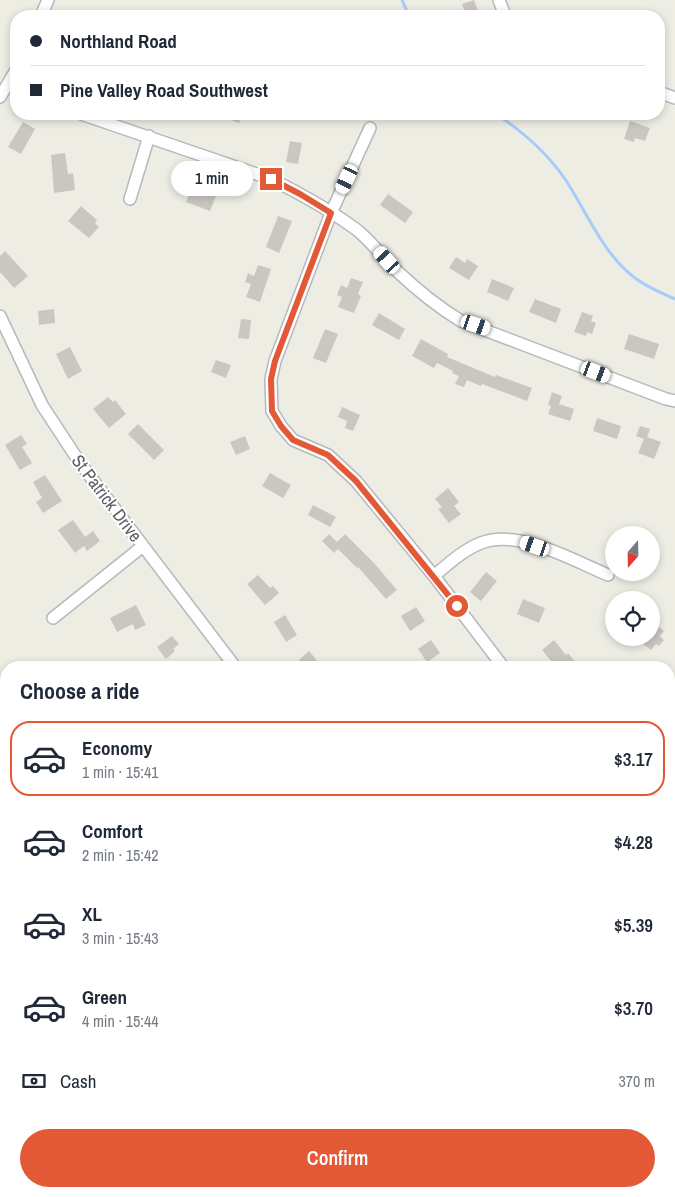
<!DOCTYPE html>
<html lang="en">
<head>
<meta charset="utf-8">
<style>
	body { margin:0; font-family:"Archivo Narrow",sans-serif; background:#f6f6f7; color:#1f2937; height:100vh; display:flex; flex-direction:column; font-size:19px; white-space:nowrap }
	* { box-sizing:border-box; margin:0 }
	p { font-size:16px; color:#747a83 }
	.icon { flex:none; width:28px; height:28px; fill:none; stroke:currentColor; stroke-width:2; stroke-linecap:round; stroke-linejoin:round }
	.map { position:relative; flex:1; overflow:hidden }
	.side { position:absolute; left:0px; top:661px; width:675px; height:536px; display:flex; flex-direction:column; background:#fff; border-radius:20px 20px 0 0; box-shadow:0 2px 8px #0003 }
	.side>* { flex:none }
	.hud { position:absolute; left:10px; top:10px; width:655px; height:110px; border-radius:20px; box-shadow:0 2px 8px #0003; display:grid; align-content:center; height:110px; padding:0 20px; background:#fff }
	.needle { width:32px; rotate:200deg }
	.buttons { position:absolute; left:605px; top:526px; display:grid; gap:10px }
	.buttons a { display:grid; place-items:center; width:55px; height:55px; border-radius:50%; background:#fff; box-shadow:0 2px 8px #0003; font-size:25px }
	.end { position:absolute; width:22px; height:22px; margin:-11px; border:6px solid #e35835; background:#fff; box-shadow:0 0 0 2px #fff }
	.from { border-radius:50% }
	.bubble { position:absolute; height:35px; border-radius:18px; background:#fff; box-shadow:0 2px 8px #0003; font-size:16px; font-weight:600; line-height:35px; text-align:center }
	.car { position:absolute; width:15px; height:30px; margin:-15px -8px; border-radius:6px; box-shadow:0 0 4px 1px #0007; background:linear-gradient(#fff 24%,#345 0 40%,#fff 0 76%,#345 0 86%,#fff 0) }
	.hud b { display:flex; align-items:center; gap:18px; height:48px; font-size:19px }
	.hud b+b { border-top:1px solid #e0e1e3 }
	.hud i { width:12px; height:12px; background:#1f2937 }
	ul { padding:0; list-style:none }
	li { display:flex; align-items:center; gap:15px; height:75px; margin:0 10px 8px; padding:0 10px; border:2px solid transparent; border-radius:20px }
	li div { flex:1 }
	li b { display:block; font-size:19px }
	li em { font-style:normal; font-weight:600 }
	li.on { border-color:#e35835 }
	li>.icon { width:45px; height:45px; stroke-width:1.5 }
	h2 { padding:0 20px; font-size:22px; line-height:60px }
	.pay { display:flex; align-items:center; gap:12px; height:55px; padding:0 20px; font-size:19px }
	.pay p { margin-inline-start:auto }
	.primary-button { display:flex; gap:10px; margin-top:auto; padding:10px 20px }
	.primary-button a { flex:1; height:58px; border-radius:30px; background:#e35835; color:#fff; font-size:20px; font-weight:600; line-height:58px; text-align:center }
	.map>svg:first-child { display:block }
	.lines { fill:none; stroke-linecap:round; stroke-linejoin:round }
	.stream { stroke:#a6ccfc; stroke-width:3 }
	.building { fill:#cac7c1 }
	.minor-casing { stroke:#b6b8be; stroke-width:14 }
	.minor { stroke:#fff; stroke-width:11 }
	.route { stroke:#e35835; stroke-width:6 }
	.labels { text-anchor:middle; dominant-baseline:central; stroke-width:4; stroke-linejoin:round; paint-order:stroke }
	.street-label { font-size:18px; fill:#5c5e64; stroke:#fff }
</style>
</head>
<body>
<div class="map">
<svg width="675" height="1197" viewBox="0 0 675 1197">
	<rect width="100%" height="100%" fill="#eeede4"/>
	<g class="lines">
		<path class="stream" d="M402,0L409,16
			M496,114C522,131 547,153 565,179C587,212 602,253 635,278C647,287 661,293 675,299"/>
	</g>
	<path class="building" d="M474,0L480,16H466L462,4Z
		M216,114H242L239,123Z
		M630,121L650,128L645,141L635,138L634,142L624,139Z
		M23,122L35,129L21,154L8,147Z
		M290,141L302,143L298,164L286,162Z
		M65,153L68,174L73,173L75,190L54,193L51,155Z
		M192,187L216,196L210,211L186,202Z
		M388,194L413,212L405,223L380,205Z
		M81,206L97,220L95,223L99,227L89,238L68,221Z
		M278,216L292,221L279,253L266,247Z
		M5,251L28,276L14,288L0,272V256Z
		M456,257L465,263L467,259L478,266L469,280L449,268Z
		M258,265L271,269L260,302L246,297L251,284L245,282L248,273L254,276Z
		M351,278L363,282L358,294L361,296L354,313L338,307L342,297L337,295L341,285L347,288Z
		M492,279L514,288L508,301L487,292Z
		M535,299L561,309L556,323L529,312Z
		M54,309L55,323L39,325L38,311Z
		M582,312L593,316L591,321L596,323L592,334L587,332L586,336L574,332Z
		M379,313L405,329L399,340L372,325Z
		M241,319L251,320L249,339L238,338Z
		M325,329L338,334L326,363L313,358Z
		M629,334L659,344L654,359L624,349Z
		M421,339L448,354L447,357L495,377L496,375L532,388L527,401L482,384L481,386L467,380L464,387L455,384L459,376L452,373L453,371L437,363L434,368L412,356Z
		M70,347L82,371L68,379L56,354Z
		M216,360L231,365L226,378L211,372Z
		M552,392L562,396L559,404L574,409L570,421L548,414L551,406L548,405Z
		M108,397L113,402L115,400L126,414L109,428L93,409Z
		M342,407L360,415L353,431L345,428L347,421L338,417Z
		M597,418L621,426L617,439L593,431Z
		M138,424L164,450L154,460L128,434Z
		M640,426L650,429L647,437L661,442L654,459L638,453L644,439L636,436Z
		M21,435L27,444L22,447L32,463L20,470L5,445Z
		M245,436L250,449L236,455L230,442Z
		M270,473L291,485L283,498L262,486Z
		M45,475L62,501L43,513L36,502L42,498L33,482Z
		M448,488L459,502L454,506L461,514L449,523L438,509L442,507L435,499Z
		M313,505L336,517L330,527L308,515Z
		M73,520L85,537L93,531L100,541L87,551L84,546L75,553L58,530Z
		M329,534L337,542L345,534L374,563L397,590L386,599L358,567L357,568L338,549L334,553L322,541Z
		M486,572L497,581L481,601L470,592Z
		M258,575L270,588L273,586L279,593L265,605L247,584Z
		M523,599L545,608L539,623L517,614Z
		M136,605L146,625L135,630L133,624L117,632L110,618Z
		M416,607L425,621L410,631L401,616Z
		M285,615L297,635L286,642L274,622Z
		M651,620L664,631L660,636L664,640L659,646L656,644L651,650L635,638H651Z
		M172,636L179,644L173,649L175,651L166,659L157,647Z
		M431,640L440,653L427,662L418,649Z
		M554,640L566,655L568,653L580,668H557L542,650Z
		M309,651L323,668H306L299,660Z"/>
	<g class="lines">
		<defs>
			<path id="minor" d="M499,0L504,13L507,16
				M41,16L48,0
				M659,92L675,98
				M0,97L16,70
				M81,114L271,179C301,194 330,210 357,230C372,242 383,258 397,271C417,290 438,307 461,321L666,399L675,401
				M370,128L331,213L275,361L271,379L272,411L281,426L293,440L328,455L356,481L434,576L504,668
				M130,199L149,136
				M0,316L42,405L80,463L236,668
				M434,576C448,564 463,550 481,543C518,528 574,561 608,575
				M53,618L143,546
				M669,802L675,796
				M669,884L675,893
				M0,1120H6
				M669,1191L675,1192
				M268,1197L270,1191"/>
		</defs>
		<use href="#minor" class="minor-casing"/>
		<use href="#minor" class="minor"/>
	</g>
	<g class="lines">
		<path class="route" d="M271,179L300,194L331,213L275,361L271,379L272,411L281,426L293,440L328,455L356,481L457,606"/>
	</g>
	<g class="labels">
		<g class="street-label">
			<text transform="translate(107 498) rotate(53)">St Patrick Drive</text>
		</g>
	</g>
</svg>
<div class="buttons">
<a><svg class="needle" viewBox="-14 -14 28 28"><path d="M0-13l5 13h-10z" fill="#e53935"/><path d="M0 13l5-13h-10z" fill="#747a83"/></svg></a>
<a><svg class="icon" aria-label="locate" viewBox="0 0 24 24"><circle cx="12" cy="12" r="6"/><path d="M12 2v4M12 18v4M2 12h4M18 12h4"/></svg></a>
</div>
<i class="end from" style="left:457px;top:606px"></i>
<i class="end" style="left:271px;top:179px"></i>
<div class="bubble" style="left:171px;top:161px;width:82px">1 min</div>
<i class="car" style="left:347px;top:179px;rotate:205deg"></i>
<i class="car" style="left:387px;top:260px;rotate:318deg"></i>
<i class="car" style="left:476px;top:325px;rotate:109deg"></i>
<i class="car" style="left:596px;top:372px;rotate:111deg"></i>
<i class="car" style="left:535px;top:546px;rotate:289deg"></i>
<div class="hud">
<b><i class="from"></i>Northland Road</b>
<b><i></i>Pine Valley Road Southwest</b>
</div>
<section class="side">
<h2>Choose a ride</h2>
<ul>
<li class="on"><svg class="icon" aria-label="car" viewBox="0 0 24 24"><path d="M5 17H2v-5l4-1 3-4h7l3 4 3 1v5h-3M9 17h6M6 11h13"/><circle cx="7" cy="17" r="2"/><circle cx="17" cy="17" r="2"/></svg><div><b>Economy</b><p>1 min · 15:41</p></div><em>$3.17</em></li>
<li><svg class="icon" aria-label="car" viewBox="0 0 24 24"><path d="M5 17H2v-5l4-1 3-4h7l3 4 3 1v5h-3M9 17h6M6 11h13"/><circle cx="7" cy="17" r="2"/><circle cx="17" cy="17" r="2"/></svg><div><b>Comfort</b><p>2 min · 15:42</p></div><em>$4.28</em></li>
<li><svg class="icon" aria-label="car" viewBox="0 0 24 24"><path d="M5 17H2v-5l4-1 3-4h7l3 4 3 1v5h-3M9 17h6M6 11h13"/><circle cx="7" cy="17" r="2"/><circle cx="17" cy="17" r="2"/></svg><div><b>XL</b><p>3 min · 15:43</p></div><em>$5.39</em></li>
<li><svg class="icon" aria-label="car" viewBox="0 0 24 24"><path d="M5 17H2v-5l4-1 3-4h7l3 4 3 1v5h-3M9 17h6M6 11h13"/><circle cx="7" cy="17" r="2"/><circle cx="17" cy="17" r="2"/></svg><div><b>Green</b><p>4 min · 15:44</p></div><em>$3.70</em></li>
</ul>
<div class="pay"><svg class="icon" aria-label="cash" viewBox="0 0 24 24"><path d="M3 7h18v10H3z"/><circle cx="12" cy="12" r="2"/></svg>Cash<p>370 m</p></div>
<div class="primary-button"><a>Confirm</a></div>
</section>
</div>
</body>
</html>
